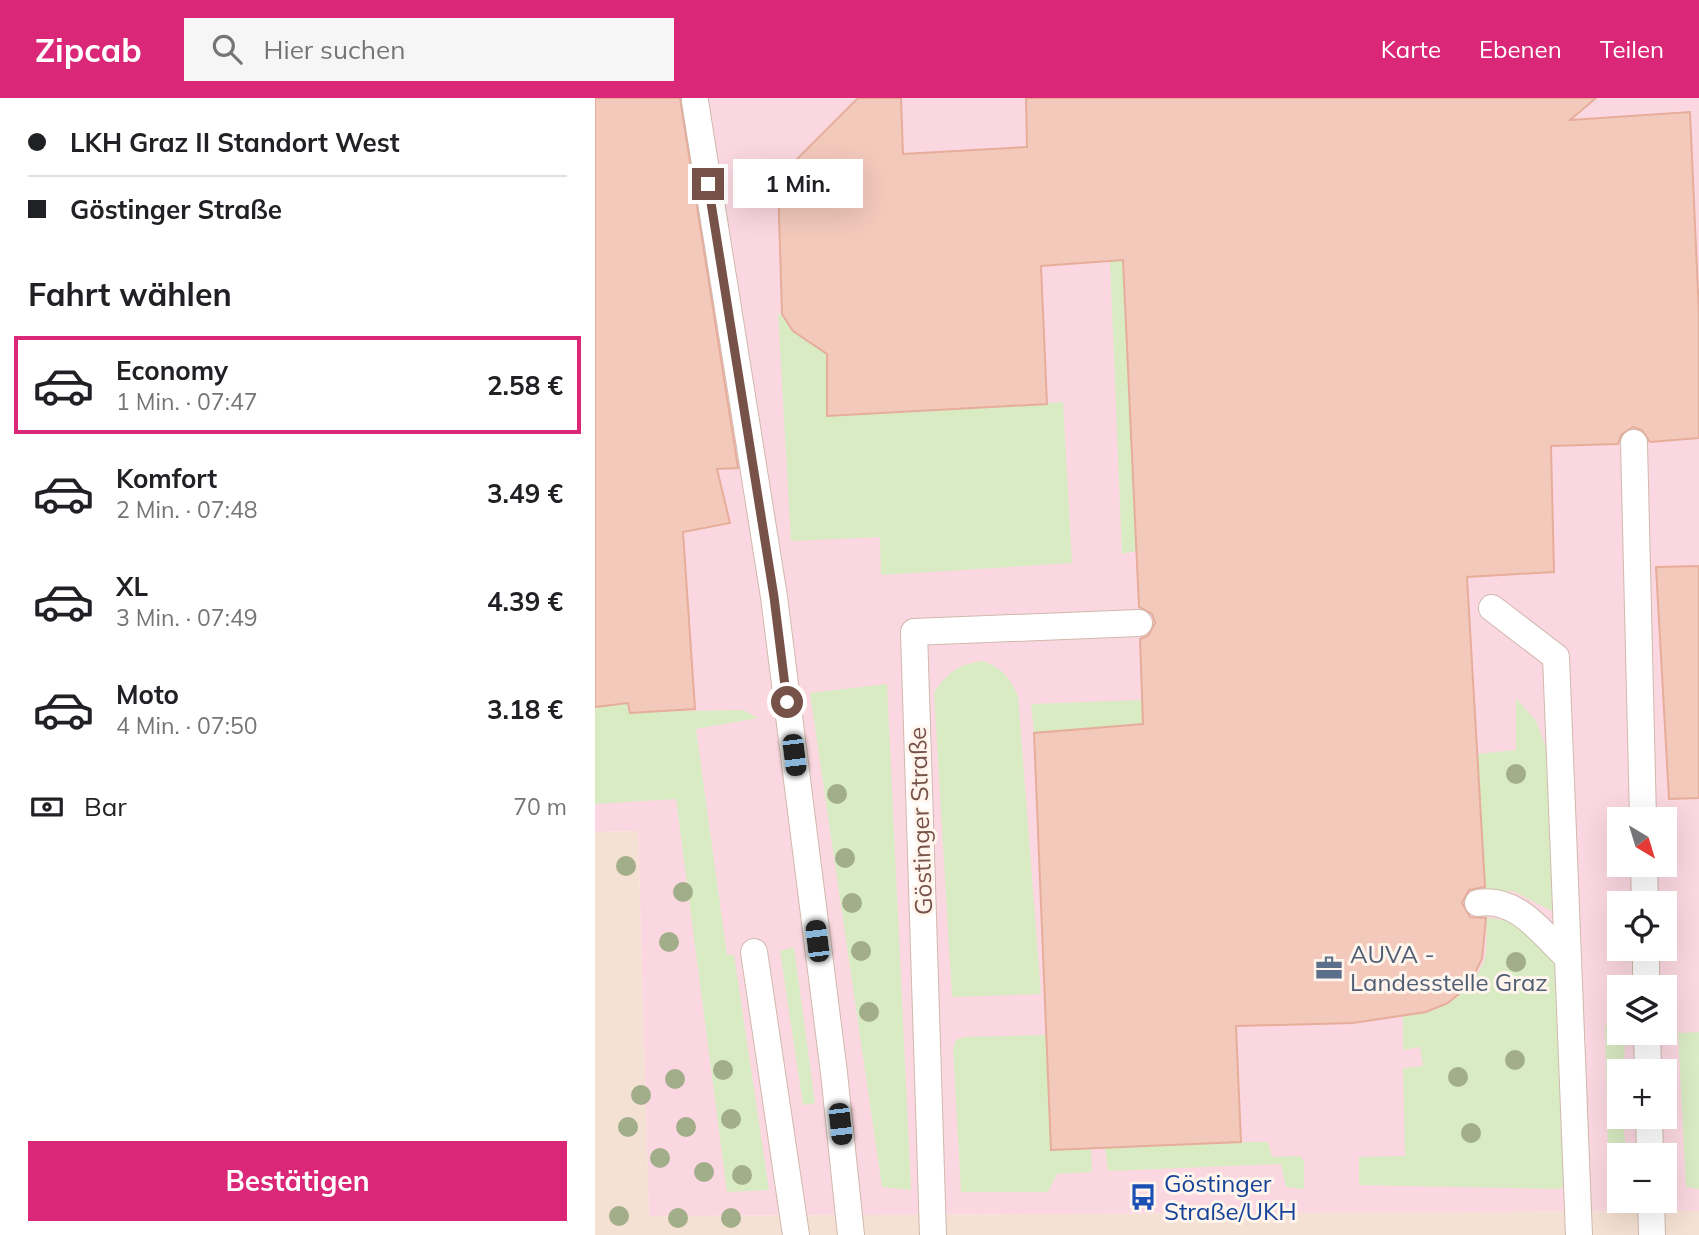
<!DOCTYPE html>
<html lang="de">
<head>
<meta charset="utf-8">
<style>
	body { margin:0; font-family:Mulish,sans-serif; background:#f6f6f6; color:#202124; height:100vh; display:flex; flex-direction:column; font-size:26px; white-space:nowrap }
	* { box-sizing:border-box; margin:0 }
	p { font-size:23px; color:#757577 }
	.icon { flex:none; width:38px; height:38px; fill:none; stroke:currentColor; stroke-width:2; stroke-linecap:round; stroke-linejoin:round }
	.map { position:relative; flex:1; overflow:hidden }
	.panel { display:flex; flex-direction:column; background:#fff; width:595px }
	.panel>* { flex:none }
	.guide { display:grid; align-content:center; height:154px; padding:0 28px; background:#fff }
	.needle { width:46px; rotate:142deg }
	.tools { position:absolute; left:1012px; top:709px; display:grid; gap:14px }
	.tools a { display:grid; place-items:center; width:70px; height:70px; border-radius:0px; background:#fff; box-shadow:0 7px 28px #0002; font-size:35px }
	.end { position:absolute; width:32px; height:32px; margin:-16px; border:9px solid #775249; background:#fff; box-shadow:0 0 0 4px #fff }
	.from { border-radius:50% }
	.bubble { position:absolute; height:49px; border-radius:0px; background:#fff; box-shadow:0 7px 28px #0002; font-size:23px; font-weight:700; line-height:49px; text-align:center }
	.car { position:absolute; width:21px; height:42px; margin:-21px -10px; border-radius:9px; box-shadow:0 0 5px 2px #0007; background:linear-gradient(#222 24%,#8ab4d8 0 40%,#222 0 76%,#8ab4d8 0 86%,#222 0) }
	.guide b { display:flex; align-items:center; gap:24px; height:66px; font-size:26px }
	.guide b+b { border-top:2px solid #e0e0e0 }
	.guide i { width:18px; height:18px; background:#202124 }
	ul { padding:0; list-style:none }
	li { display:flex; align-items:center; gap:21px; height:98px; margin:0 14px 10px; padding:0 14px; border:4px solid transparent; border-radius:0px }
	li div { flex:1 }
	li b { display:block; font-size:26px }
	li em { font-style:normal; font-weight:700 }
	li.on { border-color:#db2777 }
	li>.icon { width:63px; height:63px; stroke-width:1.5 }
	h2 { padding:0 28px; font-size:32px; line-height:84px }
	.pay { display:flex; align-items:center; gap:18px; height:77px; padding:0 28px; font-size:26px }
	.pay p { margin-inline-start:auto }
	.cta { display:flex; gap:14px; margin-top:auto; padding:14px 28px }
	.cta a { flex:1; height:80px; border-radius:0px; background:#db2777; color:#fff; font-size:28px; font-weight:700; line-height:80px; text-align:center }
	header { display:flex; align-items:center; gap:42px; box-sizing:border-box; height:98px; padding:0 35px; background:#db2777; color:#fff }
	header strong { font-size:33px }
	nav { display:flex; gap:38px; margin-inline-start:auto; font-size:24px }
	.search { width:490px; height:63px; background:#f6f6f6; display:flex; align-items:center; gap:18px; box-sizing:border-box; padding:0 24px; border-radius:0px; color:#757577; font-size:26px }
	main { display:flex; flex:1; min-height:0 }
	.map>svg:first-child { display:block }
	.residential { fill:#f5e1d3 }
	.medical { fill:#fbd8e1; fill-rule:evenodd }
	.green { fill:#d9ebc3 }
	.building { fill:#f3c9bc; stroke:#e7ad9b; stroke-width:2 }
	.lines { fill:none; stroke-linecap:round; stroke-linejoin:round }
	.service-casing { stroke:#d1b8ad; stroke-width:28 }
	.service { stroke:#fff; stroke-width:26 }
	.tree { fill:#a2ad89 }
	.route { stroke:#775249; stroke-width:9 }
	.labels { text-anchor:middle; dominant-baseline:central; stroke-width:6; stroke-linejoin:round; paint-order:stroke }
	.street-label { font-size:24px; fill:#775249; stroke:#fff5ec }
	.service-label { font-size:24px; fill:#4e5e75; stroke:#fff5ec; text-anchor:start }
	.transit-label { font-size:24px; fill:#164399; stroke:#fff5ec; text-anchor:start }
</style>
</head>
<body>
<header>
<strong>Zipcab</strong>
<div class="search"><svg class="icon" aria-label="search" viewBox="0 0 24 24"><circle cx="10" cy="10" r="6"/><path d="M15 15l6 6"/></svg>Hier suchen</div>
<nav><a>Karte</a><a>Ebenen</a><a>Teilen</a></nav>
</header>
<main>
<section class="panel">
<div class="guide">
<b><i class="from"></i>LKH Graz II Standort West</b>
<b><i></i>Göstinger Straße</b>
</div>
<h2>Fahrt wählen</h2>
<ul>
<li class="on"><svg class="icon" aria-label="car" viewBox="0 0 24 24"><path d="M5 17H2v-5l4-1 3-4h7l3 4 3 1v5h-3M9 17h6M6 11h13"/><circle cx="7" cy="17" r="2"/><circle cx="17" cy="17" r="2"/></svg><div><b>Economy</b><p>1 Min. · 07:47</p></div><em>2.58 €</em></li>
<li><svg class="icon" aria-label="car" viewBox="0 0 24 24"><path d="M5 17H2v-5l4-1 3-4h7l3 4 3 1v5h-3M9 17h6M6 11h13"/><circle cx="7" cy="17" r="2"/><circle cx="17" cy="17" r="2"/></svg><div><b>Komfort</b><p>2 Min. · 07:48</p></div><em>3.49 €</em></li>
<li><svg class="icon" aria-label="car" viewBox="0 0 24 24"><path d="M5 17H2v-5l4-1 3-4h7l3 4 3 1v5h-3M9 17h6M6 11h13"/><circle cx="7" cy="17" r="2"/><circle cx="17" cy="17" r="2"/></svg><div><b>XL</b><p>3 Min. · 07:49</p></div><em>4.39 €</em></li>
<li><svg class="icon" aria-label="car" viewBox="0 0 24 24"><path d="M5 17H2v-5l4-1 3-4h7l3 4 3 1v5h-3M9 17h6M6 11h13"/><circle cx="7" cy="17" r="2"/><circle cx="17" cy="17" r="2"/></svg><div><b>Moto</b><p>4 Min. · 07:50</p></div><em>3.18 €</em></li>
</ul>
<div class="pay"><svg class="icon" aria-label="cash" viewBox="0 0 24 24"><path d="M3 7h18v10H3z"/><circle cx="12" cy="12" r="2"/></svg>Bar<p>70 m</p></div>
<div class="cta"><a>Bestätigen</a></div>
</section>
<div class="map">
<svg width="1104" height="1137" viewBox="0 0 1104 1137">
	<rect width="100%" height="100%" fill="#fdf0e5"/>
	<path class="residential" d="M43,733L54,1118L1104,1113V1137H0V734Z"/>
	<path class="medical" d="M0,0H1104V1113L54,1118L43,733L0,734ZM1024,721H1069V766H1024ZM1024,805H1069V850H1024ZM1024,889H1069V934H1024ZM1024,973H1069V1018H1024ZM1024,1057H1069V1102H1024Z"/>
	<path class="green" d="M528,162L541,453L527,456L515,163Z
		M183,215C208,232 193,241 232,240L233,318L468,304L477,465L286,477L285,439L196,443Z
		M388,563C407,570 415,580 423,598L446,896L357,899L339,595C352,575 363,566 388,563Z
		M292,586L316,1092L287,1089L215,595Z
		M921,600L941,623L951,650L959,814L918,793L890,794L882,656L921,652Z
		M547,602L550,625L439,635L436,606Z
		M33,605L35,614L148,612L163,620L101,631L132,857H139L174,1092L132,1094L81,701L0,706V609Z
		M892,820C925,822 947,837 961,867L972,1088L962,1091L764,1087V1059L810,1058L808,970L828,968L825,949L808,952V918C844,917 875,898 889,863C893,851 891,833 892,820Z
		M199,849L220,1005L208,1007L185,853Z
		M1021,921L1024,922V934L1030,937L1029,973H1024V1018L1027,1019L1032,1057H1024V1092H1014L1010,928Z
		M1104,934V1091L1091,1089L1083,935Z
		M451,937L456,1052L496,1050L497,1074L462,1076L453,1094H366L358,951L361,942L369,939Z
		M646,1044H673L677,1059L705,1058L709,1063V1091L691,1089L686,1066L513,1073L510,1050Z"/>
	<path class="building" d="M0,0H85L143,370L122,371L135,425L88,434L100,611L35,615L33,605L0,609Z
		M263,0H306L308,56L432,49L431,0H1001L975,22L1095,14L1104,217V340L1055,344L1047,332L1038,329L1026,337L1023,346L956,348L959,474L872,479L890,789L874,792L867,805L875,819L891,820L887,861L875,885L865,895L853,905L831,914L758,925L641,928L646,1044L456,1052L439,635L548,626L545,541L553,538L560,525L557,516L544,509L528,162L446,168L452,306L232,318V256L198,233L187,216L183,85L190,73Z
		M1104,468V700L1074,701L1061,469Z"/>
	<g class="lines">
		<defs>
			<path id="service" d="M100,3L179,499L239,975L256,1137
				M1039,345L1048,721
				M897,510L961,559L984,1137
				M1049,766L1050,805
				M883,805C921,798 947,835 972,859
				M1051,850V889
				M159,854L201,1137
				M1052,934L1053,973
				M1054,1018L1055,1057
				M1056,1102L1057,1137
				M338,1137L319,534L544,525"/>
		</defs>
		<use href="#service" class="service-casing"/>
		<use href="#service" class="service"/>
	</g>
	<g class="tree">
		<circle cx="921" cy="676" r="10"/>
		<circle cx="242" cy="696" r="10"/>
		<circle cx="250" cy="760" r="10"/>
		<circle cx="31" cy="768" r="10"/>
		<circle cx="88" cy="794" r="10"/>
		<circle cx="257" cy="805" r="10"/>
		<circle cx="74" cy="844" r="10"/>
		<circle cx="266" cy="853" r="10"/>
		<circle cx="921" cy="864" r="10"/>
		<circle cx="274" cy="914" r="10"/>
		<circle cx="920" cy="962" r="10"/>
		<circle cx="128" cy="972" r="10"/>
		<circle cx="863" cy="979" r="10"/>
		<circle cx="80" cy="981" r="10"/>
		<circle cx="46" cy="997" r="10"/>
		<circle cx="136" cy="1021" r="10"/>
		<circle cx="33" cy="1029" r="10"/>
		<circle cx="91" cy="1029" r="10"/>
		<circle cx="876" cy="1035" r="10"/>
		<circle cx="65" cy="1060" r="10"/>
		<circle cx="109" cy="1074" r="10"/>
		<circle cx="147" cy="1077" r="10"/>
		<circle cx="24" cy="1118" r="10"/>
		<circle cx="83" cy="1120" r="10"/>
		<circle cx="136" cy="1120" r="10"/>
	</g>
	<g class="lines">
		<path class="route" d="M113,86L179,499L192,604"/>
	</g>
	<defs>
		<symbol id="office-bare" viewBox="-9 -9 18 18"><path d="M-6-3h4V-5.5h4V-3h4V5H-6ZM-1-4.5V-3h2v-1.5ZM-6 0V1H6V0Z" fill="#5c6f8a" stroke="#fff5ec" stroke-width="2.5" paint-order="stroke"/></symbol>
		<symbol id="bus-bare" viewBox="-9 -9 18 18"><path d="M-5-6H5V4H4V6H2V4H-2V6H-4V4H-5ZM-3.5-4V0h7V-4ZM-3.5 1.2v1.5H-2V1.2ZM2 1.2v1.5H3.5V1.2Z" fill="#1a4fb4" stroke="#fff5ec" stroke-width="2.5" paint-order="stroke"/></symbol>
	</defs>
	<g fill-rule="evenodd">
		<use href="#office-bare" x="715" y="851" width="38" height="38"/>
		<use href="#bus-bare" x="529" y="1080" width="38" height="38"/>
	</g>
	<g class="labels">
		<g class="street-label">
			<text transform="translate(325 723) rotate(-92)">Göstinger Straße</text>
		</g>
		<g class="service-label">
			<text x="755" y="856">AUVA -<tspan x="755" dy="28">Landesstelle Graz</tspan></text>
		</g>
		<g class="transit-label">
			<text x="569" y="1085">Göstinger<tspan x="569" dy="28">Straße/UKH</tspan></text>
		</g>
	</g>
</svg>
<div class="tools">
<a><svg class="needle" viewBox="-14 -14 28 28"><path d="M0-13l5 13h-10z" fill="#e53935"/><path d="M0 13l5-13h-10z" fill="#757577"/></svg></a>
<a><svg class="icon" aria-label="locate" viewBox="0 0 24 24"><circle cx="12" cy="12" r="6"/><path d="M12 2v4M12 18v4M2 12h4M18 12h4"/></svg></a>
<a><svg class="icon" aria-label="layers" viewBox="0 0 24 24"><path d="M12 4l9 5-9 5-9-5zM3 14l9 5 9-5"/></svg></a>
<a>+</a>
<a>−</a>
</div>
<i class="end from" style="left:192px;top:604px"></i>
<i class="end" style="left:113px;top:86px"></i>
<div class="bubble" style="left:138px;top:61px;width:130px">1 Min.</div>
<i class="car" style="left:199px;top:657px;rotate:173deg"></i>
<i class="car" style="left:222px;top:843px;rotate:353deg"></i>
<i class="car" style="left:245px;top:1026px;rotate:174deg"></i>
</div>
</main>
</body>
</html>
